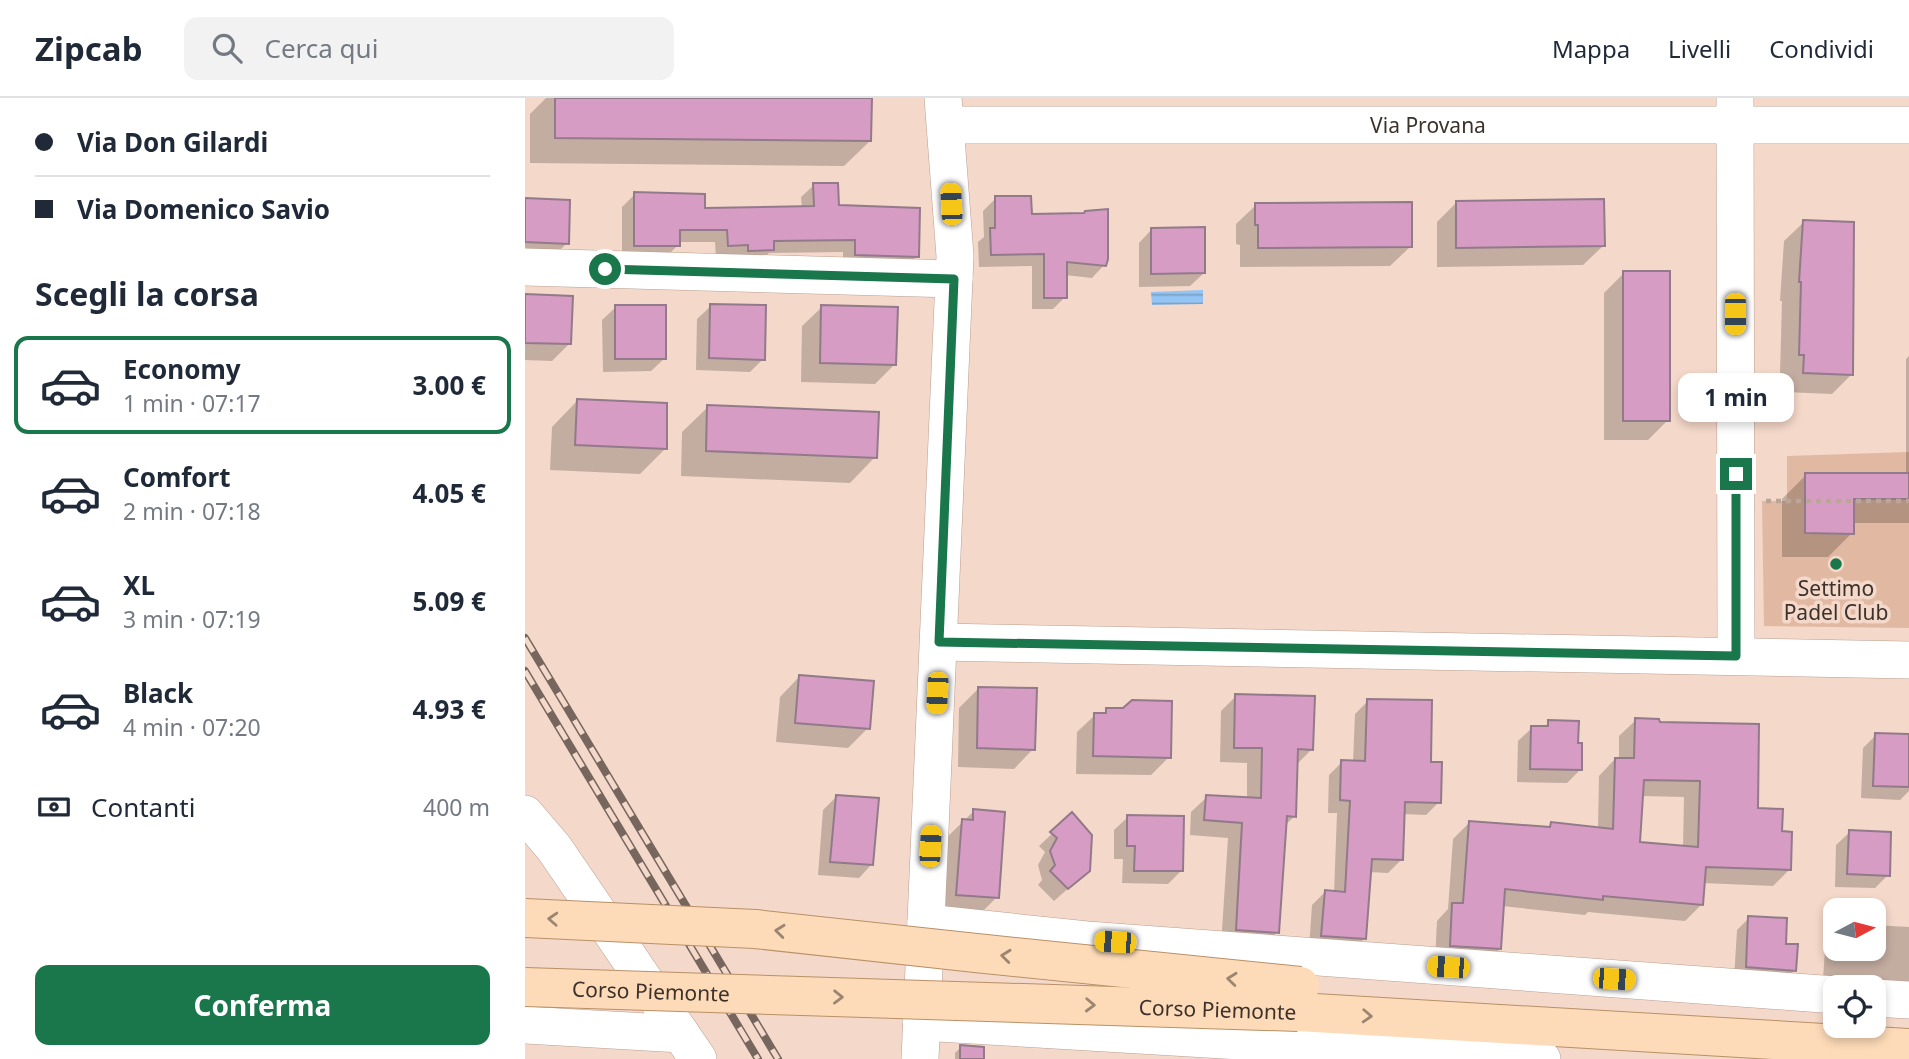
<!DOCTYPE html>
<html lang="it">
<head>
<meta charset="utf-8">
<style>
	body { margin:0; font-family:"Noto Sans",sans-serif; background:#f2f2f3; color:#1f2937; height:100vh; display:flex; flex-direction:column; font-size:26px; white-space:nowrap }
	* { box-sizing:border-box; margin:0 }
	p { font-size:23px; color:#747a83 }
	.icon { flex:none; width:38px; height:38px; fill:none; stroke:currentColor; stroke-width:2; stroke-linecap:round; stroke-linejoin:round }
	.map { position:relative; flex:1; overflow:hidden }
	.details { display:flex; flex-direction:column; background:#fff; width:525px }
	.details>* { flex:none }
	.hud { display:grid; align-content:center; height:154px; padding:0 35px; background:#fff }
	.needle { width:46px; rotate:83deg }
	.fabs { position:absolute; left:1298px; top:800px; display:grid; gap:14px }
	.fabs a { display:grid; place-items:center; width:63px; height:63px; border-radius:14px; background:#fff; box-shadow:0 4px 10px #0003; font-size:35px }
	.end { position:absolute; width:32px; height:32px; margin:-16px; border:9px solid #1a764b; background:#fff; box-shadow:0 0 0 4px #fff }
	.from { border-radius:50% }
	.bubble { position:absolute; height:49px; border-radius:14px; background:#fff; box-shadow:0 4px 10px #0003; font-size:23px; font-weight:700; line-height:49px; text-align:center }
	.car { position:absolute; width:21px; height:42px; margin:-21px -10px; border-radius:9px; box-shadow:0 0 5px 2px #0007; background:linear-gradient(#f5c518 24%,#345 0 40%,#f5c518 0 76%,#345 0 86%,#f5c518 0) }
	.hud b { display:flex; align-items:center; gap:24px; height:66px; font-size:26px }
	.hud b+b { border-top:2px solid #e0e1e3 }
	.hud i { width:18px; height:18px; background:#1f2937 }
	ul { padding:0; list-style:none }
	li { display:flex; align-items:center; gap:21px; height:98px; margin:0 14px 10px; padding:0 21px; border:4px solid transparent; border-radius:14px }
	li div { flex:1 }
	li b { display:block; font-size:26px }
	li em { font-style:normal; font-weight:700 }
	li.current { border-color:#1a764b }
	li>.icon { width:63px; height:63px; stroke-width:1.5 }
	h2 { padding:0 35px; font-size:32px; line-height:84px }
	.pay { display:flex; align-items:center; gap:18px; height:77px; padding:0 35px; font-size:26px }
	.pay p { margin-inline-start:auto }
	.button { display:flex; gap:14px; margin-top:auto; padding:14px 35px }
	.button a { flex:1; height:80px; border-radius:14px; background:#1a764b; color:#fff; font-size:28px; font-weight:700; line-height:80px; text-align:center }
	header { display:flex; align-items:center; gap:42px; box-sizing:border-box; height:98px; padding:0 35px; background:#fff; border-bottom:2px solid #e0e1e3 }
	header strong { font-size:33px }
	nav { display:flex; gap:38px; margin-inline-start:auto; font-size:24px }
	.search { width:490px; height:63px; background:#f2f2f3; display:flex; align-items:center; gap:18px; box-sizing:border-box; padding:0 24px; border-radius:14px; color:#747a83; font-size:26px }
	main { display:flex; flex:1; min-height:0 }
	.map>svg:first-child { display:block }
	.garden { fill:#e1b8a2 }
	.water { fill:url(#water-rules) }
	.shadow { fill:#0003; fill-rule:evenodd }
	.building { fill:#d69cc4; stroke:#927a8a; stroke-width:2; fill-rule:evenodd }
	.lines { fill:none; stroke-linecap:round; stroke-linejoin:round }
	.minor-casing { stroke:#ba9f91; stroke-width:38 }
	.major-casing { stroke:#b99067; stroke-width:40 }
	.path { stroke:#bba598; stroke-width:4.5; stroke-dasharray:5 5; stroke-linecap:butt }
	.minor { stroke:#fff; stroke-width:37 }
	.major { stroke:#fddbb8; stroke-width:38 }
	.rail-casing { stroke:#77665e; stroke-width:8 }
	.rail { stroke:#f4d8c9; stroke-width:5; stroke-dasharray:16; stroke-linecap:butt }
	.major-bridge-casing { stroke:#b99067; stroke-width:40; stroke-linecap:butt }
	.major-bridge { stroke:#fddbb8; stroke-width:38 }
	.oneway { stroke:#9c8672 }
	.route { stroke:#1a764b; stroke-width:9 }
	.poi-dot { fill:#1a764b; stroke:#f4d8c9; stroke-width:2.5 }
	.labels { text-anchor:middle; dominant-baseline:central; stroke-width:7; stroke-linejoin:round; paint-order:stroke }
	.street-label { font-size:21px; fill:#3c312b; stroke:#f4d8c9 }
	.poi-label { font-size:21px; fill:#3c312b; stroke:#f4d8c9 }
</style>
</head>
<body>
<header>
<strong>Zipcab</strong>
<div class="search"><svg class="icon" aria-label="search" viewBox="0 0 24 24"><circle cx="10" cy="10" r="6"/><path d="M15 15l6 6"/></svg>Cerca qui</div>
<nav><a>Mappa</a><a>Livelli</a><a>Condividi</a></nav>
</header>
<main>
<section class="details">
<div class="hud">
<b><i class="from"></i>Via Don Gilardi</b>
<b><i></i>Via Domenico Savio</b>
</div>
<h2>Scegli la corsa</h2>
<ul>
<li class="current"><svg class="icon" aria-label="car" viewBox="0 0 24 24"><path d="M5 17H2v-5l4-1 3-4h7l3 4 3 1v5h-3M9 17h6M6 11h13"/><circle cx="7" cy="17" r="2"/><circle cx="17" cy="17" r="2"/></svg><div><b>Economy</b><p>1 min · 07:17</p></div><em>3.00 €</em></li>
<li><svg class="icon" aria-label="car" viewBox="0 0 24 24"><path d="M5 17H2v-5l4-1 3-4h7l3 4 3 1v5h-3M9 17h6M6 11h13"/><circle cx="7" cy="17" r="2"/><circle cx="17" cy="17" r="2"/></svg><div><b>Comfort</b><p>2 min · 07:18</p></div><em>4.05 €</em></li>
<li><svg class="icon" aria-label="car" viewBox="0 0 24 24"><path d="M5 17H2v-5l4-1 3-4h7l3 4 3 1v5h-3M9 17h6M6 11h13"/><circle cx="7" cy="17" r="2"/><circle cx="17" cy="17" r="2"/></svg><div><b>XL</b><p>3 min · 07:19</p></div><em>5.09 €</em></li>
<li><svg class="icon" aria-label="car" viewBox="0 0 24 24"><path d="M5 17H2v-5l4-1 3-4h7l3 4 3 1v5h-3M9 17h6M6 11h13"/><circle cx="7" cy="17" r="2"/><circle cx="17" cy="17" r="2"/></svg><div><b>Black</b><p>4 min · 07:20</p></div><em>4.93 €</em></li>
</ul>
<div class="pay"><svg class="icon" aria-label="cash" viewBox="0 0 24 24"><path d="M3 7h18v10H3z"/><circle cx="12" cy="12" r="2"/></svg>Contanti<p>400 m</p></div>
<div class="button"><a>Conferma</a></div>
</section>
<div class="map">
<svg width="1384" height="961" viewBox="0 0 1384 961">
	<defs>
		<pattern id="water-rules" width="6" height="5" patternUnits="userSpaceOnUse" patternTransform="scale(1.75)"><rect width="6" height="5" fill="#93c4f4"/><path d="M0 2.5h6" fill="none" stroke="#79a0c6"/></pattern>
	</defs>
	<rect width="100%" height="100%" fill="#f4d8c9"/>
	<path class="garden" d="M1384,354V530L1239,528L1237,403H1262V358Z"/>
	<path class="water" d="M678,192V206L627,207L626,194Z"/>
	<path class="shadow" d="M21,0H345V43L319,68L5,65V16Z
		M289,87L312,109L392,158L379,171L318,169V154L244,155L235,164L191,160L190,144H153V147L140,160H97V109L110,96L178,112L277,110L276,99Z
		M471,100L505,118L579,167L567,180L540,177V199L528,211H507V168L454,169L453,144L459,139L458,113Z
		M0,102L42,145L29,158L0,157Z
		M931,105L1078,148L1058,167L912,169V124Z
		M731,107L885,149L865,168L715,169V147L711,146V126Z
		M1279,124L1327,276L1307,296L1259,294L1260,276H1255L1257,203H1255L1259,143Z
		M627,131L679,175L665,188L614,189V145Z
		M1099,175L1143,322L1123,342H1079V195Z
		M0,198L44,246L27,263L0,262Z
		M186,208L238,261L225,274L171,272L172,221Z
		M91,209L140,260L126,273L78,274L77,222Z
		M297,209L370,266L350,286L276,284L277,228Z
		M1384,258V425H1327V435L1303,459H1257V401L1281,377H1381V261Z
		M52,303L141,350L115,376L25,372L27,329Z
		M183,309L350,359L325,385L156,378L157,334Z
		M274,579L343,630L323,650L251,644L255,599Z
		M454,590L508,651L489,671L433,669L434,610Z
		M711,598L787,651L771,667L770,718L759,728L752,834L737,850L696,847L703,740L665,737L666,714L682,699L722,701V665L695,664L696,613Z
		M843,603L904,666L914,704L901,717L878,716L876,762L863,775L844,774L839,841L826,854L784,851L787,807L800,794L809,795L812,715H803L804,677L817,664H828L830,616Z
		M582,612L644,659L626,677L551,676L552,634L570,617H577Z
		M1111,622L1231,712L1256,735L1264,772L1248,788L1178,785L1176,807L1160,823L1063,814L1060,817L977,808L975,851L958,867L910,863L912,823L923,811L928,741L944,725L1022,731L1027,726L1073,731L1074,678L1090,661L1094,662V638ZM1116,698L1159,699L1158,750L1113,746Z
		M1024,624L1052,647L1055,672L1042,685L992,684L993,643L1007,630H1018Z
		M1351,637L1384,638V693L1375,702L1336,700L1338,650Z
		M311,699L347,766L334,780L293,777L298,712Z
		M449,713L472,799L452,819L412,816L418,743Z
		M547,717L564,772L529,803L513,787L517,782L513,767L520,754L514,748Z
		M603,719L656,773L643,786L597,785L598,761H589V732Z
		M1325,734L1363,777L1350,790L1310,789L1311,747Z
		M1224,820L1259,847L1270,872L1257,884L1209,881L1212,832Z
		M1349,827L1384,829V891L1381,885L1298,880L1301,838L1311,828V850H1349Z
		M436,949L457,961H430V955Z"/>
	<path class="building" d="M30,0H347L346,43L30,40Z
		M288,85H313L314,107L395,110L394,159L330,157V142L249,143V152L223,153V147L203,148L202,132H155V148H109V94L180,96V110L289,108Z
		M470,98H506L507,116L559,115L560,113L583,111V161L581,168L542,164V200H519V156L466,157L465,130H470Z
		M0,100L45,102L44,146L0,144Z
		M1079,101L1080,148L931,150V103Z
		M887,104V149L733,150V127H730V105Z
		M1278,122L1329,124L1328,277L1278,275L1279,257H1274L1276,184H1274Z
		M680,129V175L626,176V130Z
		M1098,173H1145V323H1098Z
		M0,196L48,198L46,246L0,245Z
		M185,206L241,207L240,262L184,260Z
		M90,207H141V261H90Z
		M296,207L373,209L371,267L295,265Z
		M52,301L142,305V351L50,347Z
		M182,307L354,314L352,360L181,353Z
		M1280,375H1384V401H1329V436L1280,435Z
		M274,577L349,583L345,631L270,625Z
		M453,589L512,590L510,652L452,650Z
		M710,596L790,598L788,652L773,651L771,719L762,718L754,835L711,832L717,725L679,722L681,697L736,700L737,650H709Z
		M842,601L907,602L906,664H917L916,705L880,704L878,762L847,761L841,841L796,838L800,792L820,794L825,703L815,702L816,662L840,663Z
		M607,602L647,603L646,660L568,658L569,615H581V610H598Z
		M1110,620L1134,621L1135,624L1234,626L1233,710L1258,711L1257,733L1267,734L1266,772L1181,769L1178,807L1078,798V802L980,791L976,851L925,848L927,805H938L944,723L1025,729L1026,724L1088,731L1090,660H1109ZM1119,682L1175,683L1173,749L1115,744Z
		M1023,622L1054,623L1053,645H1057V672L1005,671L1006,628H1023Z
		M1350,635L1384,636V689L1348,688Z
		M311,697L354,700L348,767L305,764Z
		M448,711L480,714L474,800L431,797L437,721L448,722Z
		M547,714L567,737L565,773L543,791L525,773L530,767L525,753L532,740L525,734Z
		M602,717L659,718L658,773H609L610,748H602Z
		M1324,732L1366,734L1365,778L1322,776Z
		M1223,818L1262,820L1261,846H1273L1271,873L1221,869Z
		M435,947L459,949V961H435Z"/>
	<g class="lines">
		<defs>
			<g id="minor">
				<path d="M1210,0L1211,558"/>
				<path id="s1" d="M422,27H1384"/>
				<path d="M0,169L429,181"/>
				<path d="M414,544L1384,562"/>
				<path d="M0,716L29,750L173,961"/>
				<path d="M401,825L562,842L1311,897"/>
				<path d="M1349,900L1384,902"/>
				<path d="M396,924L1017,961"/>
				<path d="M0,927L156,936"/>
				<path d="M395,961L430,158L418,0"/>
			</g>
			<path id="major" d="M773,914L1384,950"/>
		</defs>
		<use href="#minor" class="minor-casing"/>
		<use href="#major" class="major-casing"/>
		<path class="path" d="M1241,403H1384"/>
		<use href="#minor" class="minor"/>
		<use href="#major" class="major"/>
		<defs>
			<path id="rail" d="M0,540L253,961
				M0,573L233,961"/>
		</defs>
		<use href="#rail" class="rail-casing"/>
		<use href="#rail" class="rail"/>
		<defs>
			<g id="major-bridge">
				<path d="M0,820L230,831L451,855L775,888"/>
				<path id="s2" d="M0,889L773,914"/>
			</g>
		</defs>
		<use href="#major-bridge" class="major-bridge-casing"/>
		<use href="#major-bridge" class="major-bridge"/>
	</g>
	<defs><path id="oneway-chevron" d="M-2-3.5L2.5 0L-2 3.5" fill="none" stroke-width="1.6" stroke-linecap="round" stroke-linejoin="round" transform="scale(1.75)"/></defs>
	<g class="oneway">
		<use href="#oneway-chevron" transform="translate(28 821) rotate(-177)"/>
		<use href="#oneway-chevron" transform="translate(255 833) rotate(-174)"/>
		<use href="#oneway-chevron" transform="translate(481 858) rotate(-174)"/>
		<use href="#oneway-chevron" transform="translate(707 881) rotate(-174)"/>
		<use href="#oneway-chevron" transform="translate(313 899) rotate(1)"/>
		<use href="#oneway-chevron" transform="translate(565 907) rotate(2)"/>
		<use href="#oneway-chevron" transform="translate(842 918) rotate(3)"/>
	</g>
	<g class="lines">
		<path class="route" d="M80,171L429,181L414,544L1211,558V376"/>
	</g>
	<circle class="poi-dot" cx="1311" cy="466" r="7"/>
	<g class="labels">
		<g class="street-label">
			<text stroke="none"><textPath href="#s1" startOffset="481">Via Provana</textPath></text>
			<text stroke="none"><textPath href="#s2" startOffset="126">Corso Piemonte</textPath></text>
			<text stroke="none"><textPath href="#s2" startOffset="693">Corso Piemonte</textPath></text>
		</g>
		<g class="poi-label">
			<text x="1311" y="490">Settimo<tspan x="1311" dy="24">Padel Club</tspan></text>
		</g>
	</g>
</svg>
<div class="fabs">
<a><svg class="needle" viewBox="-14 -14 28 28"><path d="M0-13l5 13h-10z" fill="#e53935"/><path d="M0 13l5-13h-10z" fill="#747a83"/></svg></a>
<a><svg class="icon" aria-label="locate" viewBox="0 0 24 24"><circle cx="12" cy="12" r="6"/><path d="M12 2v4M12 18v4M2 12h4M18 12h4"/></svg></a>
</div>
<i class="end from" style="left:80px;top:171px"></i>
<i class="end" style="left:1211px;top:376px"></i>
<div class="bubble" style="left:1153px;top:275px;width:116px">1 min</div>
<i class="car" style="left:426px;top:106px;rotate:357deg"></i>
<i class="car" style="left:1210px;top:216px;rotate:180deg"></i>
<i class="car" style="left:412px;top:595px;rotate:183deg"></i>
<i class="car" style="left:405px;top:748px;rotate:3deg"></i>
<i class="car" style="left:590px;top:844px;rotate:274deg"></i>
<i class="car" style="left:923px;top:869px;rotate:274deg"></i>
<i class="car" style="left:1089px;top:881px;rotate:94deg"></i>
</div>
</main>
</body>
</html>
